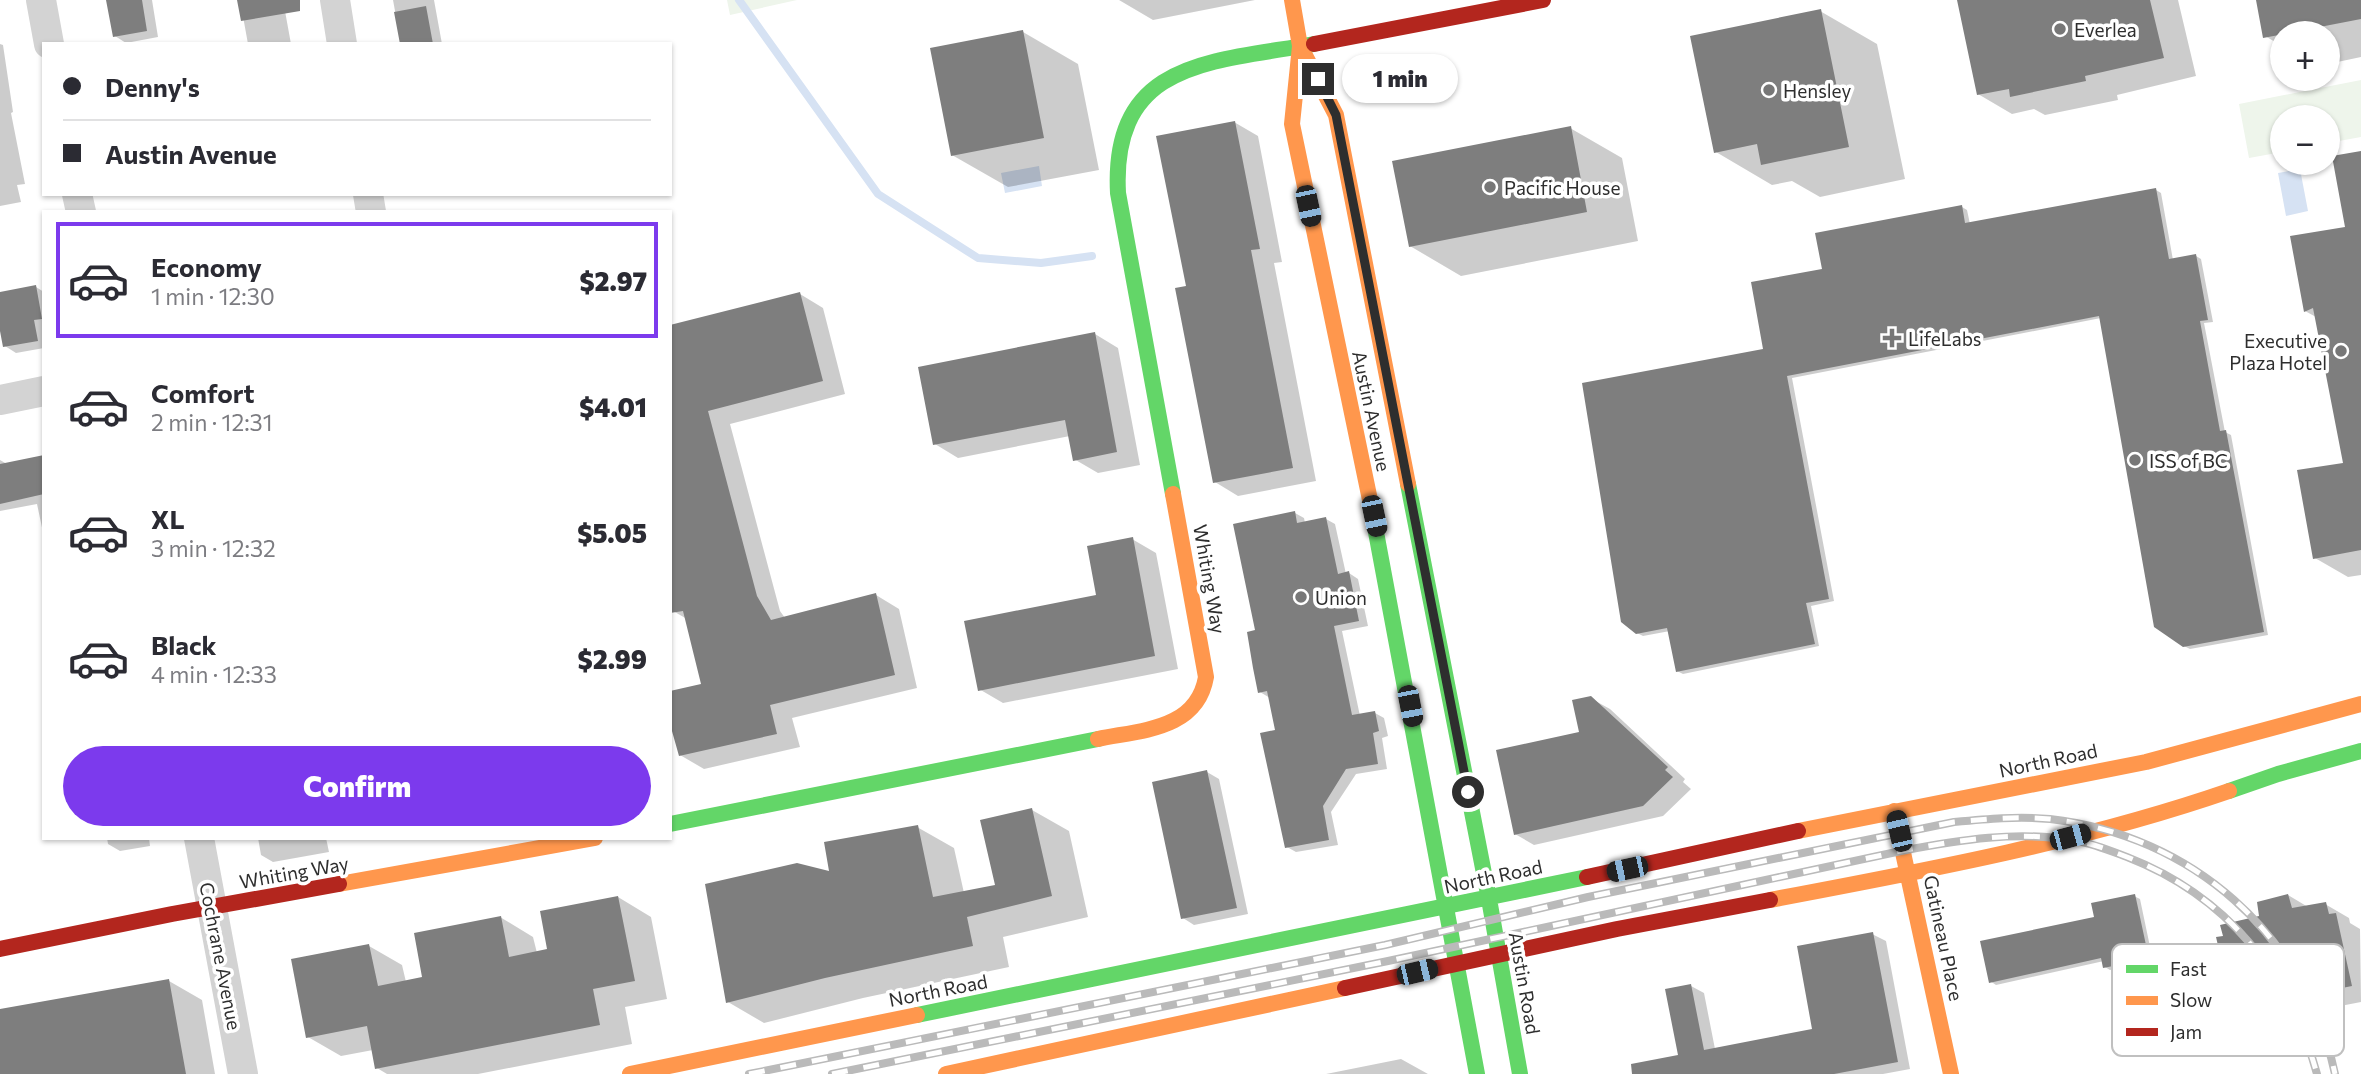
<!DOCTYPE html>
<html lang="en">
<head>
<meta charset="utf-8">
<style>
	body { margin:0; font-family:Commissioner,sans-serif; background:#f2f2f3; color:#2b2b33; height:100vh; display:flex; flex-direction:column; font-size:26px; white-space:nowrap }
	* { box-sizing:border-box; margin:0 }
	p { font-size:23px; color:#7c7c81 }
	.icon { flex:none; width:38px; height:38px; fill:none; stroke:currentColor; stroke-width:2; stroke-linecap:round; stroke-linejoin:round }
	.map { position:relative; flex:1; overflow:hidden }
	.side { position:absolute; left:42px; top:210px; width:630px; height:630px; display:flex; flex-direction:column; background:#fff; border-radius:0px; box-shadow:0 2px 5px #0004 }
	.side>* { flex:none }
	.guide { position:absolute; left:42px; top:42px; width:630px; height:154px; border-radius:0px; box-shadow:0 2px 5px #0004; display:grid; align-content:center; height:154px; padding:0 21px; background:#fff }
	.tools { position:absolute; left:2270px; top:21px; display:grid; gap:14px }
	.tools a { display:grid; place-items:center; width:70px; height:70px; border-radius:50%; background:#fff; box-shadow:0 2px 5px #0004; font-size:35px }
	.end { position:absolute; width:32px; height:32px; margin:-16px; border:9px solid #2e2e2e; background:#fff; box-shadow:0 0 0 4px #fff }
	.from { border-radius:50% }
	.bubble { position:absolute; height:49px; border-radius:24px; background:#fff; box-shadow:0 2px 5px #0004; font-size:23px; font-weight:800; line-height:49px; text-align:center }
	.car { position:absolute; width:21px; height:42px; margin:-21px -10px; border-radius:9px; box-shadow:0 0 5px 2px #0007; background:linear-gradient(#222 24%,#8ab4d8 0 40%,#222 0 76%,#8ab4d8 0 86%,#222 0) }
	.guide b { display:flex; align-items:center; gap:24px; height:66px; font-size:26px }
	.guide b+b { border-top:2px solid #e1e1e2 }
	.guide i { width:18px; height:18px; background:#2b2b33 }
	ul { padding:12px 0 0; list-style:none }
	li { display:flex; align-items:center; gap:21px; height:116px; margin:0 14px 10px; padding:0 7px; border:4px solid transparent; border-radius:0px }
	li div { flex:1 }
	li b { display:block; font-size:26px }
	li em { font-style:normal; font-weight:800 }
	li.on { border-color:#7c3aed }
	li>.icon { width:63px; height:63px; stroke-width:1.5 }
	.primary-button { display:flex; gap:14px; margin-top:auto; padding:14px 21px }
	.primary-button a { flex:1; height:80px; border-radius:42px; background:#7c3aed; color:#fff; font-size:28px; font-weight:800; line-height:80px; text-align:center }
	.map>svg:first-child { display:block }
	.green { fill:#eef5eb }
	.water { fill:#d6e2f3 }
	.shadow { fill:#0003 }
	.lines { fill:none; stroke-linecap:round; stroke-linejoin:round }
	.stream { stroke:#d6e2f3; stroke-width:8 }
	.building { fill:#7e7e7e }
	.street { stroke:#d3d3d3; stroke-width:30 }
	.fast { stroke:#63d668; stroke-width:16 }
	.slow { stroke:#ff974d; stroke-width:16 }
	.jam { stroke:#b3261e; stroke-width:16 }
	.rail-casing { stroke:#bababa; stroke-width:8 }
	.rail { stroke:#fff; stroke-width:5; stroke-dasharray:16; stroke-linecap:butt }
	.route { stroke:#2e2e2e; stroke-width:9 }
	.poi-dot { fill:#777; stroke:#fff; stroke-width:2.5 }
	.labels { text-anchor:middle; dominant-baseline:central; stroke-width:7; stroke-linejoin:round; paint-order:stroke }
	.poi-label { font-size:19px; fill:#2e2e2e; stroke:#fff; text-anchor:start }
	.street-label { font-size:19px; fill:#2e2e2e; stroke:#fff }
	.key { fill:#fff; stroke:#c0c0c0; stroke-width:2 }
	.key-label { font-size:19px; fill:#2e2e2e }
</style>
</head>
<body>
<div class="map">
<svg width="2361" height="1074" viewBox="0 0 2361 1074">
	<rect width="100%" height="100%" fill="#fff"/>
	<path class="green" d="M727,0H797L730,15Z
		M2361,80V137L2328,143V117H2282V152L2249,158L2239,104Z"/>
	<path class="water" d="M1039,166L1042,186L1005,193L1001,173Z
		M2300,169L2308,211L2286,216L2278,173Z"/>
	<path class="shadow" d="M108,0H152L158,37L126,43L115,36Z
		M240,0H283L291,44H248Z
		M393,0H434L442,44H401Z
		M1119,0H1255L1153,20Z
		M1959,0H2178L2196,76L2117,95L2118,100L2045,115L2034,109L2012,114L1978,94Z
		M2258,0H2361V57L2328,64V33H2282V46L2265,36Z
		M1820,11L1877,44L1905,179L1820,197L1792,181L1772,185L1716,152Z
		M1023,32L1078,64L1099,170L1008,187L952,155Z
		M0,44L3,45L13,112L11,113L25,184L17,185L21,202L0,206Z
		M1234,122L1258,136L1282,262L1274,263L1316,481L1238,496L1215,482Z
		M1570,128L1622,158L1638,241L1461,276L1410,246Z
		M2361,152V575L2348,577L2315,558L2345,464L2316,317L2305,311L2347,228Z
		M2156,190L2161,193L2173,260L2196,256L2201,259L2213,322L2204,323L2225,432L2231,435L2268,635L2190,649L2184,646L2101,318L1792,378L1834,601L1811,606L1819,646L1683,674L1677,671L1670,631L1643,636L1637,633L1765,351L1824,270L1962,207L1967,210L1970,224Z
		M36,287L44,292V348L16,353L5,346L0,322V294Z
		M800,294L823,308L845,394L730,424L780,611L785,618L876,595L899,609L917,688L792,718L800,747L704,769L680,755L704,685L687,619L673,611L670,327Z
		M1095,334L1118,348L1140,465L1098,473L1074,459L1070,436L958,458L935,444Z
		M44,457V537L37,504L0,511V460L7,464Z
		M1295,513L1304,518L1305,523L1326,519L1335,524L1346,574L1349,573L1358,579L1368,626L1342,631L1360,716L1375,713L1384,718L1388,736L1382,738L1387,769L1356,774L1331,812L1338,845L1296,852L1287,847L1277,732L1270,698L1260,692L1257,631Z
		M1132,539L1156,553L1178,669L1003,703L979,689L1098,596Z
		M1590,698L1610,709L1685,779L1683,782L1691,789L1663,816L1534,845L1515,834L1581,734Z
		M1207,772L1219,779L1248,914L1194,925L1183,918Z
		M1032,810L1069,831L1088,917L1003,937L1009,967L863,998L764,1023L728,1002L831,873L917,827L954,848L964,893L998,886Z
		M107,838H149L150,846L120,851L108,844Z
		M258,838H326L329,852L273,862L261,855Z
		M2288,895L2308,907L2325,904L2349,918L2350,923L2360,929L2361,1002L2258,1022L2234,1009L2261,918Z
		M2134,896L2140,899L2153,961L2110,970L2105,967L2104,961L1996,985L1990,981Z
		M618,897L651,917L667,999L625,1007L632,1044L478,1074H387L377,1068L373,1050L341,1056L308,1037L369,946L402,965L406,982L424,978L500,917L533,937L537,953L549,951Z
		M1872,934L1886,941L1910,1069L1883,1074H1646L1680,1056L1691,986L1704,993L1715,1049L1814,1030Z
		M169,981L202,1000L215,1074H0V1011Z
		M1401,1059L1428,1074H1326Z"/>
	<g class="lines">
		<path class="stream" d="M739,0L878,194L978,258L1041,263L1092,256"/>
	</g>
	<path class="building" d="M106,0H142L147,31L113,37Z
		M237,0H300V11L241,21Z
		M1957,0H2150L2164,58L2085,76L2086,81L2010,97L2009,89L1977,95Z
		M2256,0H2361V19L2263,38Z
		M426,6L433,44H400L394,12Z
		M1821,9L1849,147L1761,165L1757,144L1714,153L1690,36Z
		M1023,30L1044,138L951,156L930,48Z
		M1235,121L1260,249L1251,250L1293,468L1213,483L1175,288L1186,286L1156,136Z
		M1571,126L1587,212L1409,247L1392,161Z
		M2361,151V550L2313,559L2297,470L2343,463L2313,308L2304,312L2290,236L2345,227L2332,156Z
		M2156,188L2169,259L2196,254L2208,320L2200,321L2220,431L2226,430L2264,632L2183,647L2154,627L2099,316L1787,376L1829,599L1806,603L1815,644L1676,672L1667,628L1636,634L1621,622L1582,383L1763,349L1751,282L1822,269L1815,233L1962,205L1965,223Z
		M36,285L42,319L34,320L38,341L3,347L0,331V292Z
		M800,292L823,381L708,411L757,596L771,620L876,593L895,675L770,705L777,734L679,756L670,724V691L701,684L683,611L670,613V325Z
		M1095,332L1117,452L1073,461L1065,420L933,445L918,367Z
		M44,455V494L0,504V464Z
		M1295,511L1297,523L1326,517L1338,574L1349,571L1359,621L1334,626L1352,715L1375,711L1379,731L1373,733L1378,764L1346,769L1323,806L1329,840L1285,848L1260,733L1275,730L1267,691L1258,693L1253,668L1247,632L1255,630L1233,524Z
		M1133,537L1155,656L978,691L964,621L1096,595L1087,546Z
		M1591,696L1668,767L1665,770L1673,777L1643,806L1514,835L1496,750L1579,732L1572,700Z
		M1207,770L1237,908L1181,919L1152,782Z
		M1032,808L1052,896L967,917L973,946L825,978L726,1003L705,884L797,863L829,871L824,842L918,825L933,897L995,885L980,820Z
		M2135,894L2149,959L2103,968L2101,958L1989,983L1980,941L2094,917L2091,903Z
		M2288,894L2292,908L2326,902L2329,914L2336,913L2352,986L2233,1010L2216,937L2223,936L2220,925L2259,916L2257,902Z
		M618,896L635,981L593,989L600,1025L375,1069L367,1026L306,1038L291,959L369,944L378,986L422,977L414,933L501,916L509,957L547,949L540,911Z
		M1873,932L1898,1062L1834,1074H1632L1631,1064L1678,1055L1665,989L1691,984L1704,1050L1812,1029L1797,946Z
		M169,979L186,1074H0V1009Z"/>
	<g class="lines">
		<path class="street" d="M41,0L49,44
			M335,0L342,44
			M77,194L81,212
			M368,194L371,212
			M0,400L44,391
			M199,838L243,1074"/>
		<path class="fast" d="M1408,484L1489,899L1520,1074
			M1173,494L1118,193C1111,59 1214,62 1314,44
			M1370,500L1477,1074
			M2229,791L2278,774L2361,751
			M670,824L1098,739
			M917,1015L1587,877"/>
		<path class="slow" d="M1292,0L1300,46L1336,115L1408,484
			M1300,46L1292,124L1370,500
			M1098,739C1141,730 1197,730 1206,677L1173,494
			M1894,811L1951,1074
			M1798,831L2146,762L2361,704
			M339,884L595,838
			M1770,900C1924,871 2081,842 2229,791
			M630,1074L917,1015
			M946,1074L1345,988"/>
		<path class="jam" d="M1314,44L1543,0
			M1587,877L1798,831
			M0,949L172,914L339,884
			M1345,988L1617,929L1770,900"/>
		<defs>
			<path id="rail" d="M749,1074L1385,945L1588,897L1954,822C1986,819 2018,816 2050,819C2191,835 2305,934 2335,1074
				M832,1074L1388,961L1901,851C1958,840 2019,830 2077,841C2094,844 2111,851 2127,857C2227,896 2289,973 2317,1074"/>
		</defs>
		<use href="#rail" class="rail-casing"/>
		<use href="#rail" class="rail"/>
	</g>
	<g class="lines">
		<path class="route" d="M1318,79L1336,115L1468,792"/>
	</g>
	<g class="poi-dot">
		<circle cx="2060" cy="29" r="7"/>
		<circle cx="1769" cy="90" r="7"/>
		<circle cx="1490" cy="187" r="7"/>
		<path d="M1888.5 327.5h7v7h7v7h-7v7h-7v-7h-7v-7h7z"/>
		<circle cx="2341" cy="351" r="7"/>
		<circle cx="2135" cy="460" r="7"/>
		<circle cx="1301" cy="597" r="7"/>
	</g>
	<g class="labels">
		<g class="poi-label">
			<text x="2074" y="29">Everlea</text>
			<text x="1783" y="90">Hensley</text>
			<text x="1504" y="187">Pacific House</text>
			<text x="1908" y="338">LifeLabs</text>
			<text x="2327" y="340" text-anchor="end">Executive<tspan x="2327" dy="22">Plaza Hotel</tspan></text>
			<text x="2149" y="460">ISS of BC</text>
			<text x="1315" y="597">Union</text>
		</g>
		<g class="street-label">
			<text transform="translate(1372 411) rotate(78)">Austin Avenue</text>
			<text transform="translate(1210 579) rotate(80)">Whiting Way</text>
			<text transform="translate(2048 760) rotate(-12)">North Road</text>
			<text transform="translate(294 872) rotate(-10)">Whiting Way</text>
			<text transform="translate(1493 876) rotate(-12)">North Road</text>
			<text transform="translate(1944 938) rotate(78)">Gatineau Place</text>
			<text transform="translate(221 956) rotate(79)">Cochrane Avenue</text>
			<text transform="translate(1525 983) rotate(80)">Austin Road</text>
			<text transform="translate(938 990) rotate(-11)">North Road</text>
		</g>
	</g>
	<rect x="2112" y="944" width="232" height="112" rx="10" class="key"/>
	<rect x="2126" y="965" width="32" height="8" fill="#63d668"/>
	<rect x="2126" y="996" width="32" height="9" fill="#ff974d"/>
	<rect x="2126" y="1028" width="32" height="8" fill="#b3261e"/>
	<g class="key-label">
		<text x="2170" y="976">Fast</text>
		<text x="2170" y="1007">Slow</text>
		<text x="2170" y="1039">Jam</text>
	</g>
</svg>
<div class="tools">
<a>+</a>
<a>−</a>
</div>
<i class="end from" style="left:1468px;top:792px"></i>
<i class="end" style="left:1318px;top:79px"></i>
<div class="bubble" style="left:1342px;top:54px;width:116px">1 min</div>
<i class="car" style="left:1308px;top:206px;rotate:168deg"></i>
<i class="car" style="left:1374px;top:516px;rotate:168deg"></i>
<i class="car" style="left:1410px;top:706px;rotate:169deg"></i>
<i class="car" style="left:1899px;top:831px;rotate:347deg"></i>
<i class="car" style="left:2070px;top:837px;rotate:75deg"></i>
<i class="car" style="left:1627px;top:869px;rotate:258deg"></i>
<i class="car" style="left:1417px;top:972px;rotate:77deg"></i>
<div class="guide">
<b><i class="from"></i>Denny's</b>
<b><i></i>Austin Avenue</b>
</div>
<section class="side">
<ul>
<li class="on"><svg class="icon" aria-label="car" viewBox="0 0 24 24"><path d="M5 17H2v-5l4-1 3-4h7l3 4 3 1v5h-3M9 17h6M6 11h13"/><circle cx="7" cy="17" r="2"/><circle cx="17" cy="17" r="2"/></svg><div><b>Economy</b><p>1 min · 12:30</p></div><em>$2.97</em></li>
<li><svg class="icon" aria-label="car" viewBox="0 0 24 24"><path d="M5 17H2v-5l4-1 3-4h7l3 4 3 1v5h-3M9 17h6M6 11h13"/><circle cx="7" cy="17" r="2"/><circle cx="17" cy="17" r="2"/></svg><div><b>Comfort</b><p>2 min · 12:31</p></div><em>$4.01</em></li>
<li><svg class="icon" aria-label="car" viewBox="0 0 24 24"><path d="M5 17H2v-5l4-1 3-4h7l3 4 3 1v5h-3M9 17h6M6 11h13"/><circle cx="7" cy="17" r="2"/><circle cx="17" cy="17" r="2"/></svg><div><b>XL</b><p>3 min · 12:32</p></div><em>$5.05</em></li>
<li><svg class="icon" aria-label="car" viewBox="0 0 24 24"><path d="M5 17H2v-5l4-1 3-4h7l3 4 3 1v5h-3M9 17h6M6 11h13"/><circle cx="7" cy="17" r="2"/><circle cx="17" cy="17" r="2"/></svg><div><b>Black</b><p>4 min · 12:33</p></div><em>$2.99</em></li>
</ul>
<div class="primary-button"><a>Confirm</a></div>
</section>
</div>
</body>
</html>
